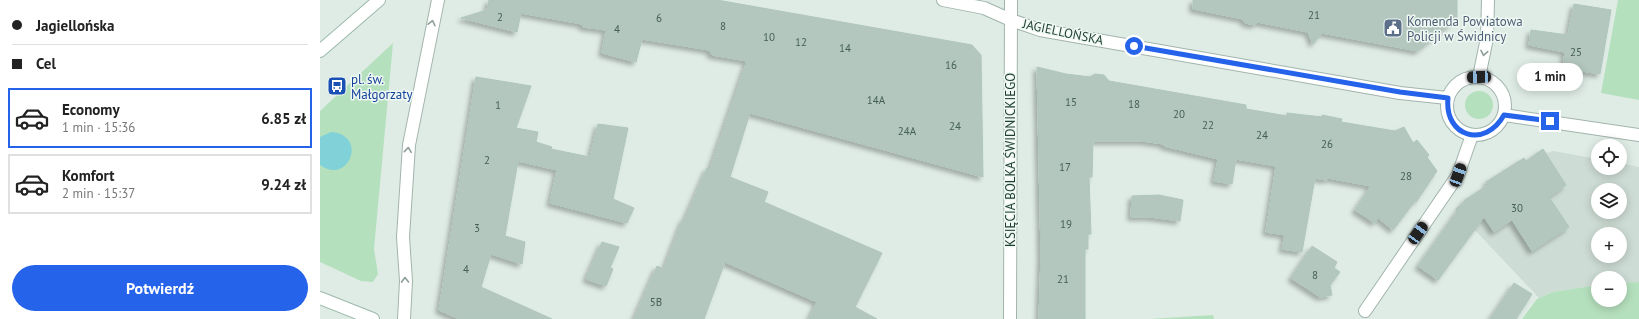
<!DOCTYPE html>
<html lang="pl">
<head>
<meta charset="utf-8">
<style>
	body { margin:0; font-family:"PT Sans",sans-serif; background:#f2f2f2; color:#222; height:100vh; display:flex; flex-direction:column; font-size:15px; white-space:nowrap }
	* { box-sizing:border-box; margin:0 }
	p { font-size:13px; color:#767676 }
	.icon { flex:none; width:22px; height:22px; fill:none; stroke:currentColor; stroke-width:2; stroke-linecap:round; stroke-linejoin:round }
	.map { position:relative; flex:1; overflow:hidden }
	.panel { display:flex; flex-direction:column; background:#fff; width:320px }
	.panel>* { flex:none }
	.guide { display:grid; align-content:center; height:88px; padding:0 12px; background:#fff }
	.controls { position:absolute; left:1271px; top:139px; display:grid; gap:8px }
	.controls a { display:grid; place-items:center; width:36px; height:36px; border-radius:50%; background:#fff; box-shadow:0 2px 10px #0003; font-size:20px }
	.end { position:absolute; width:18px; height:18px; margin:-9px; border:5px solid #2563eb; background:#fff; box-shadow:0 0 0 2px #fff }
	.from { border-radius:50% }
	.bubble { position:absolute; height:28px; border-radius:14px; background:#fff; box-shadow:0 2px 10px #0003; font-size:13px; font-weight:700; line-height:28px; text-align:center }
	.car { position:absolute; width:12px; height:24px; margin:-12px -6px; border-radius:5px; box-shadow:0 0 3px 1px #0007; background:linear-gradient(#222 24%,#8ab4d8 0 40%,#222 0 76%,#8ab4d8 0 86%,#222 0) }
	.guide b { display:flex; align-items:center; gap:14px; height:38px; font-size:15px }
	.guide b+b { border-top:1px solid #e0e0e0 }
	.guide i { width:10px; height:10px; background:#222 }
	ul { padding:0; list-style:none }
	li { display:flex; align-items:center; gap:12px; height:60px; margin:0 8px 6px; padding:0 4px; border:2px solid #e0e0e0; border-radius:0px }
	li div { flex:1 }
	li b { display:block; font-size:15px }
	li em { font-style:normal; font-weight:700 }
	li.selected { border-color:#2563eb }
	li>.icon { width:36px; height:36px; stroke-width:1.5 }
	.primary-button { display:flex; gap:8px; margin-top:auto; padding:8px 12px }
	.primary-button a { flex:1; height:46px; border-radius:24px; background:#2563eb; color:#fff; font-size:16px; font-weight:700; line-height:46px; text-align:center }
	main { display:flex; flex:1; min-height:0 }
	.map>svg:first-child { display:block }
	.built { fill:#cddcd4; fill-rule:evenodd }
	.green { fill:#b5e0bd }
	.water { fill:#80d1d8 }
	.building { fill:#b4c7be; stroke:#b0c6bc; filter:url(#shadow) }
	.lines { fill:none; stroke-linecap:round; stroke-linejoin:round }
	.lane-casing { stroke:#a1b4ac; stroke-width:14 }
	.street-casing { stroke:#a1b4ac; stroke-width:14 }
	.secondary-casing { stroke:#9cb9ac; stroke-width:14 }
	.lane { stroke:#fff; stroke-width:12 }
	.street { stroke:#fff; stroke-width:12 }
	.secondary { stroke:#fff; stroke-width:12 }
	.oneway { stroke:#8e9e99 }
	.route { stroke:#2563eb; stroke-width:5 }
	.labels { text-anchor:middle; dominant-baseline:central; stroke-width:3; stroke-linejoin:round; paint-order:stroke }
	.number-label { font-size:11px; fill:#446056 }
	.service-label { font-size:13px; fill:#4e5e75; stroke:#eff8f3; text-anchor:start }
	.street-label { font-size:13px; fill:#1e3e33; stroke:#eff8f3 }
	.transit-label { font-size:13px; fill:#164399; stroke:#eff8f3; text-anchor:start }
</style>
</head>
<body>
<main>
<section class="panel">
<div class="guide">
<b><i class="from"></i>Jagiellońska</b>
<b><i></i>Cel</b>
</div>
<ul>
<li class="selected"><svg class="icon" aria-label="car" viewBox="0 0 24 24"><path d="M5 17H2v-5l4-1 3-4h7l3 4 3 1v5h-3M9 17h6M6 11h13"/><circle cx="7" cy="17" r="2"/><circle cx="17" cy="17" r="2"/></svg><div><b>Economy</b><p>1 min · 15:36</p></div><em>6.85 zł</em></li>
<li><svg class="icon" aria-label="car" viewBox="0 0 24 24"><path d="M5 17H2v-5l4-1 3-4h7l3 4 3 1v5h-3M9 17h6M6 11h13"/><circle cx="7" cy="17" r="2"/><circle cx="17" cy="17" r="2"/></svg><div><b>Komfort</b><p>2 min · 15:37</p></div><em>9.24 zł</em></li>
</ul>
<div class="primary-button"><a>Potwierdź</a></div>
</section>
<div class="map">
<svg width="1319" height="319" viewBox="0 0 1319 319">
	<defs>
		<filter id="shadow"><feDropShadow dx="-3.5" dy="3.5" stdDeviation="2" flood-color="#0004"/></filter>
	</defs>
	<rect width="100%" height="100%" fill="#dfece5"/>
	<path class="built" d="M1223,149L1227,153L1233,151L1278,159V168H1300V163L1319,167V282L1300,283V278H1278V285L1233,292L1219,298L1135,209L1168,185L1166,182L1204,158L1206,161ZM1278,190H1300V212H1278ZM1278,234H1300V256H1278Z"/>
	<path class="green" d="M1298,0H1319V100L1281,93Z
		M73,43L54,249L58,274L53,282L41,281L0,262V111Z
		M1145 105a14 14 0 1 1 28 0a14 14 0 1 1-28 0Z
		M1319,282V319H1202L1217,299L1233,292L1278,285V300H1300V283Z
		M893,315L894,319H829Z"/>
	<path class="water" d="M11,132C49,135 28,186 0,165V137Z"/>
	<path class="building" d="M169,0H397L652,45L661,55L663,177L430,113L410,177L448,192L444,202L562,253L535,307L557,319H489L497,302L405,262L384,319H314L337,266L344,269L363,219H365L387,168L390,169L427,61L392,55L389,50L322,39L316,62L282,53L286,30L263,27L262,24L201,13L197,32L141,18L167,10Z
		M873,0H1137V19L1098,51L1002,33L993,44L988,32L937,22L935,25L925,23L923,19L873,9Z
		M1254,4L1291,10L1280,74L1243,68L1245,52L1209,45L1211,30L1248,35Z
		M717,67L746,74L770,77L775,74L784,75L789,81L926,105V109L967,116V113L1002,117V115L1022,119L1021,122L1075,131L1084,127L1093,143L1097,140L1109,155L1107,157L1117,171L1096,202L1095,201L1073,230L1058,218L1055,223L1035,210L1051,186L1008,178L1007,180L995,178L982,252L962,249L965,235L946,232L956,166L916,159L912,184L894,181L898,159L844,146V144L822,141H773L772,177H769L771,234H768V249H765V319H719L721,255Z
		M156,77L211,86L196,128L218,132L216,142L232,147L231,149L270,157L278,124L308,128L293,199L314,208L307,223L230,203L237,170L198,161L185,236L205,242L202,264L171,254L161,287L232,319H139L119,310Z
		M1223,149L1246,185L1229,197L1249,227L1212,251L1192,220L1174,232L1164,217L1118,280L1098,266L1145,200L1168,185L1166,182L1204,158L1206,161Z
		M839,195L863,200L860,221L830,217H811L812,196Z
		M282,242L299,247L290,268L293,269L286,286L266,279Z
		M992,246L1017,262L1014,268L1020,272L1010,285L1012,295L1000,297L971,278Z
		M1194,283L1212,294L1196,319H1170Z"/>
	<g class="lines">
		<defs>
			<path id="lane" d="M1184,115L1319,135
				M1045,311L1138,175L1152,135"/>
			<path id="street" d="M623,0L664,8L691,20L720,30L1080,93L1127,98
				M1127 106a29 29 0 1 1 58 0a29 29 0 1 1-58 0Z
				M1159,77L1167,38L1168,0
				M84,319L86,281L83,237L89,145L118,0
				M690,319L691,0"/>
			<path id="secondary" d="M0,51L59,0
				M0,298L53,319"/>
		</defs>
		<use href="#lane" class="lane-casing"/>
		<use href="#street" class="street-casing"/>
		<use href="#secondary" class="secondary-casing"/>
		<use href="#lane" class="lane"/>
		<use href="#street" class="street"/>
		<use href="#secondary" class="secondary"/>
	</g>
	<defs><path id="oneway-chevron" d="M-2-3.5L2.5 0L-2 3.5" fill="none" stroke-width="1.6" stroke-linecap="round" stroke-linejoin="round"/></defs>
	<g class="oneway">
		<use href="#oneway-chevron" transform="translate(112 23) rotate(-77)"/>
		<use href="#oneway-chevron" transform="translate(1164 53) rotate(101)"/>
		<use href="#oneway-chevron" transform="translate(88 150) rotate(-84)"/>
		<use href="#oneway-chevron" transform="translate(85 280) rotate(-91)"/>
	</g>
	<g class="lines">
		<path class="route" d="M814,46L1080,92L1128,98C1124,137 1165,149 1184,115L1230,121"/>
	</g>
	<defs>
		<symbol id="civic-square" viewBox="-11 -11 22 22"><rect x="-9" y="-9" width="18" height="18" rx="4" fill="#5c6f8a" stroke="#eff8f3"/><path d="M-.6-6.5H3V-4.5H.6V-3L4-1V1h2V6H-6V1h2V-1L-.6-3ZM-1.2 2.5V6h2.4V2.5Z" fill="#fff"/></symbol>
		<symbol id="bus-square" viewBox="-11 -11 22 22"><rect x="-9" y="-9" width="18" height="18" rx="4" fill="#1a4fb4" stroke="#eff8f3"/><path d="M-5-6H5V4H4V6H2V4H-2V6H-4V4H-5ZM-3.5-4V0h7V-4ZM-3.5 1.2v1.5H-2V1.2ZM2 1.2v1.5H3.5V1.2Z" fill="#fff"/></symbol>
	</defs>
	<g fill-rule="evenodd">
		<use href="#civic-square" x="1062" y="17" width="22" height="22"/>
		<use href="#bus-square" x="6" y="75" width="22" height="22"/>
	</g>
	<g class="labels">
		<g class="number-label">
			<text x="994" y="15">21</text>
			<text x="180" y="17">2</text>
			<text x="339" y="18">6</text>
			<text x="403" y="26">8</text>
			<text x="297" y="29">4</text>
			<text x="449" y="37">10</text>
			<text x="481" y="42">12</text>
			<text x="525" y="48">14</text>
			<text x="1256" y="52">25</text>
			<text x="631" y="65">16</text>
			<text x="556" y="100">14A</text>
			<text x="751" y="102">15</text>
			<text x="814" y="104">18</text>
			<text x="178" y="105">1</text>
			<text x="859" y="114">20</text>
			<text x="888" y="125">22</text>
			<text x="635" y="126">24</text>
			<text x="587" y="131">24A</text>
			<text x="942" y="135">24</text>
			<text x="1007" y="144">26</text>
			<text x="167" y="160">2</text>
			<text x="745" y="167">17</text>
			<text x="1086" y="176">28</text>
			<text x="1197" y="208">30</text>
			<text x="746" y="224">19</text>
			<text x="157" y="228">3</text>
			<text x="146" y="269">4</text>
			<text x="995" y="275">8</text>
			<text x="743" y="279">21</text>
			<text x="336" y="302">5B</text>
		</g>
		<g class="service-label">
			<text x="1087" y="21">Komenda Powiatowa<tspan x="1087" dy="15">Policji w Świdnicy</tspan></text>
		</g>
		<g class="street-label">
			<text transform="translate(743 32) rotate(12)">JAGIELLOŃSKA</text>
			<text transform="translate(690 160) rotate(-90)">KSIĘCIA BOLKA ŚWIDNICKIEGO</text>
		</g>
		<g class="transit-label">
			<text x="31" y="79">pl. św.<tspan x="31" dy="15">Małgorzaty</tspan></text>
		</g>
	</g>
</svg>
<div class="controls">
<a><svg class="icon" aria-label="locate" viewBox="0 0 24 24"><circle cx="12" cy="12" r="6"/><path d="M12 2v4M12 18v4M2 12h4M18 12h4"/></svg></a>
<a><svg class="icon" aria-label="layers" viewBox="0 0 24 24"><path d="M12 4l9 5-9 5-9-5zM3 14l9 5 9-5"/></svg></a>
<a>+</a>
<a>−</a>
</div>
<i class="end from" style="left:814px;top:46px"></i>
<i class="end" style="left:1230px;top:121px"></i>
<div class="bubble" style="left:1197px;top:63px;width:66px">1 min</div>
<i class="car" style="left:1159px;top:77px;rotate:268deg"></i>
<i class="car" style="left:1138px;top:175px;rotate:20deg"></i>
<i class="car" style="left:1098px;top:233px;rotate:35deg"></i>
</div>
</main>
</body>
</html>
